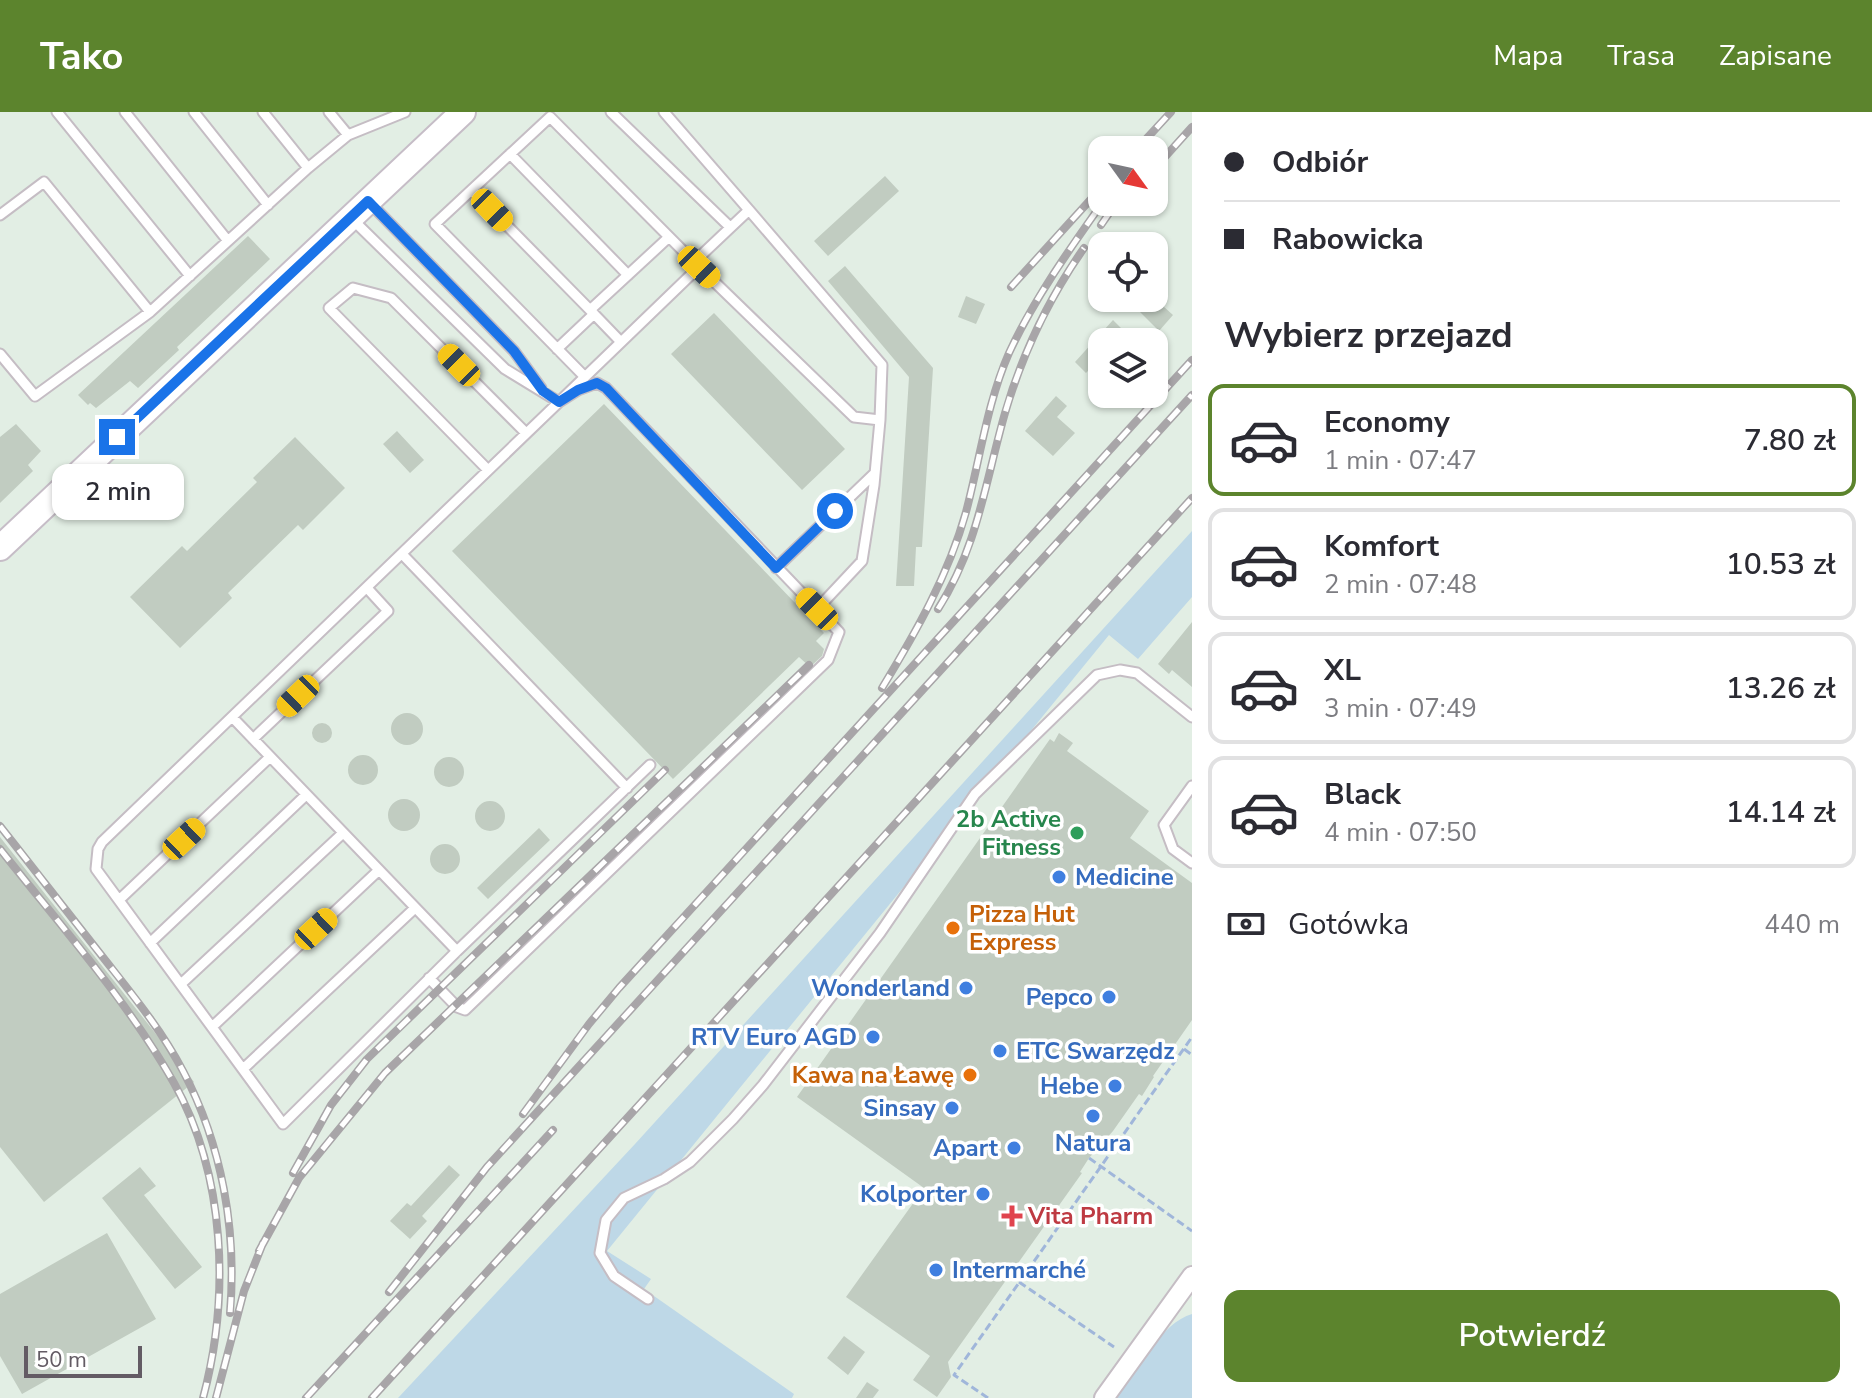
<!DOCTYPE html>
<html lang="pl">
<head>
<meta charset="utf-8">
<style>
	body { margin:0; font-family:"Nunito Sans",sans-serif; background:#f2f2f3; color:#2b2b33; height:100vh; display:flex; flex-direction:column; font-size:30px; white-space:nowrap }
	* { box-sizing:border-box; margin:0 }
	p { font-size:26px; color:#7c7c81 }
	.icon { flex:none; width:44px; height:44px; fill:none; stroke:currentColor; stroke-width:2; stroke-linecap:round; stroke-linejoin:round }
	.map { position:relative; flex:1; overflow:hidden }
	.sheet { display:flex; flex-direction:column; background:#fff; width:680px }
	.sheet>* { flex:none }
	.guide { display:grid; align-content:center; height:176px; padding:0 32px; background:#fff }
	.needle { width:52px; rotate:123deg }
	.buttons { position:absolute; left:1088px; top:24px; display:grid; gap:16px }
	.buttons a { display:grid; place-items:center; width:80px; height:80px; border-radius:16px; background:#fff; box-shadow:0 2px 6px #0004; font-size:40px }
	.scale { position:absolute; left:24px; bottom:20px; width:118px; box-sizing:border-box; padding-left:8px; border:4px solid #635b64; border-top:0; font-size:22px; line-height:28px; white-space:nowrap; color:#635b64; -webkit-text-stroke:6px #fff; paint-order:stroke }
	.end { position:absolute; width:36px; height:36px; margin:-18px; border:10px solid #1a73e8; background:#fff; box-shadow:0 0 0 4px #fff }
	.from { border-radius:50% }
	.bubble { position:absolute; height:56px; border-radius:16px; background:#fff; box-shadow:0 2px 6px #0004; font-size:26px; font-weight:600; line-height:56px; text-align:center }
	.car { position:absolute; width:24px; height:48px; margin:-24px -12px; border-radius:10px; box-shadow:0 0 6px 2px #0007; background:linear-gradient(#f5c518 24%,#345 0 40%,#f5c518 0 76%,#345 0 86%,#f5c518 0) }
	.guide b { display:flex; align-items:center; gap:28px; height:76px; font-size:30px }
	.guide b+b { border-top:2px solid #e1e1e2 }
	.guide i { width:20px; height:20px; background:#2b2b33 }
	ul { padding:0; list-style:none }
	li { display:flex; align-items:center; gap:24px; height:112px; margin:0 16px 12px; padding:0 16px; border:4px solid #e1e1e2; border-radius:16px }
	li div { flex:1 }
	li b { display:block; font-size:30px }
	li em { font-style:normal; font-weight:600 }
	li.current { border-color:#5c842d }
	li>.icon { width:72px; height:72px; stroke-width:1.5 }
	h2 { padding:0 32px; font-size:36px; line-height:96px }
	.pay { display:flex; align-items:center; gap:20px; height:88px; padding:0 32px; font-size:30px }
	.pay p { margin-inline-start:auto }
	.primary-button { display:flex; gap:16px; margin-top:auto; padding:16px 32px }
	.primary-button a { flex:1; height:92px; border-radius:16px; background:#5c842d; color:#fff; font-size:32px; font-weight:600; line-height:92px; text-align:center }
	header { display:flex; align-items:center; gap:48px; box-sizing:border-box; height:112px; padding:0 40px; background:#5c842d; color:#fff }
	header strong { font-size:38px }
	nav { display:flex; gap:44px; margin-inline-start:auto; font-size:28px }
	main { display:flex; flex:1; min-height:0 }
	.map>svg:first-child { display:block }
	.green { fill:#bed8e7 }
	.building { fill:#c1ccc1 }
	.lines { fill:none; stroke-linecap:round; stroke-linejoin:round }
	.lane-casing { stroke:#c5bdc4; stroke-width:13 }
	.street-casing { stroke:#c5bdc4; stroke-width:22 }
	.secondary-casing { stroke:#c6bdc7; stroke-width:28 }
	.path { stroke:#a0b6da; stroke-width:3; stroke-dasharray:8 4; stroke-linecap:butt }
	.lane { stroke:#fff; stroke-width:9 }
	.street { stroke:#fff; stroke-width:18 }
	.secondary { stroke:#fff; stroke-width:24 }
	.rail-casing { stroke:#a8a5a8; stroke-width:8 }
	.rail { stroke:#fff; stroke-width:5; stroke-dasharray:15; stroke-linecap:butt }
	.route { stroke:#1a73e8; stroke-width:10 }
	.leisure-dot { fill:#2e9e5b; stroke:#fff; stroke-width:3 }
	.shop-dot { fill:#3f7fe0; stroke:#fff; stroke-width:3 }
	.food-dot { fill:#e8710a; stroke:#fff; stroke-width:3 }
	.health-dot { fill:#e0444e; stroke:#fff; stroke-width:3 }
	.labels { text-anchor:middle; dominant-baseline:central; stroke-width:7; stroke-linejoin:round; paint-order:stroke }
	.leisure-label { font-size:24px; font-weight:bold; fill:#27864d; stroke:#fff; text-anchor:end }
	.shop-label { font-size:24px; font-weight:bold; fill:#366cbe; stroke:#fff; text-anchor:end }
	.food-label { font-size:24px; font-weight:bold; fill:#c56008; stroke:#fff; text-anchor:start }
	.health-label { font-size:24px; font-weight:bold; fill:#be3a42; stroke:#fff; text-anchor:start }
</style>
</head>
<body>
<header>
<strong>Tako</strong>
<nav><a>Mapa</a><a>Trasa</a><a>Zapisane</a></nav>
</header>
<main>
<div class="map">
<svg width="1192" height="1286" viewBox="0 0 1192 1286">
	<rect width="100%" height="100%" fill="#e2eee4"/>
	<path class="green" d="M1192,419V485L1138,547L1109,523L607,1139L651,1167L644,1177L794,1282L792,1286H398L635,1032Z
		M1192,1202V1286H1115C1134,1261 1162,1210 1192,1202Z"/>
	<path class="building" d="M885,64L899,79L828,144L814,129Z
		M248,124L270,147L177,235L179,238L138,276L130,269L96,296L90,291L88,293L78,283Z
		M845,154L933,256L922,435H916L914,474H896L909,265L828,169Z
		M966,184L985,192L976,212L958,205Z
		M1145,186H1154L1173,203L1159,219L1136,196Z
		M714,201L845,337L802,378L671,242Z
		M1113,208L1124,219L1114,230H1102V244L1086,261L1075,250Z
		M1056,284L1067,294L1057,305L1075,321L1053,344L1025,319Z
		M604,292L824,521L816,529L824,537L822,544L810,555L799,545L673,667L452,439Z
		M16,312L41,339L28,353L33,359L0,391V325Z
		M397,319L424,348L410,361L383,332Z
		M295,325L345,376L303,418L298,413L228,481L232,486L180,536L130,485L182,434L187,439L257,370L253,366Z
		M1192,510V575L1172,558L1169,562L1158,552Z
		M391 617a16 16 0 1 1 32 0a16 16 0 1 1-32 0Z
		M312 621a10 10 0 1 1 20 0a10 10 0 1 1-20 0Z
		M1059,621L1073,631L1067,639L1149,699L1130,726L1192,771V908L1153,964L1154,965L1142,984L1139,982L1113,1019L1089,1046L1080,1060L1082,1061L948,1250L951,1265L937,1285L913,1268L930,1244L846,1185L924,1076L797,985L1050,627L1054,630Z
		M348 658a15 15 0 1 1 30 0a15 15 0 1 1-30 0Z
		M434 660a15 15 0 1 1 30 0a15 15 0 1 1-30 0Z
		M388 703a16 16 0 1 1 32 0a16 16 0 1 1-32 0Z
		M475 704a15 15 0 1 1 30 0a15 15 0 1 1-30 0Z
		M539,716L550,728L488,787L477,776Z
		M0,725L194,970L44,1090L0,1035Z
		M430 747a15 15 0 1 1 30 0a15 15 0 1 1-30 0Z
		M449,1053L460,1063L422,1104L427,1109L410,1127L390,1109L407,1091L411,1094Z
		M140,1055L156,1074L144,1083L202,1155L175,1177L102,1086Z
		M107,1121L156,1207L22,1282L0,1244V1182Z
		M844,1224L865,1240L848,1263L827,1246Z
		M867,1270L879,1278L873,1286H856Z"/>
	<g class="lines">
		<defs>
			<path id="lane" d="M57,0L190,164
				M125,0L228,129
				M194,0L268,93
				M263,0L308,56
				M329,0L348,23
				M611,0L730,115
				M664,0L749,98L694,150
				M510,42L628,163
				M472,78L594,202L557,237
				M369,90L514,239L541,276
				M749,98L882,253L880,308
				M0,103L44,70L150,200L308,56L348,23L405,0
				M590,198L669,125
				M594,202L620,229
				M0,242L35,284L150,200
				M584,264L435,112L550,5L699,155
				M488,358L329,196L353,176L391,186L526,321
				M402,442L627,676
				M776,456L875,361
				M233,606L457,839L283,1012L96,757L98,737L102,730L559,290L578,278L597,271L606,276L817,497L862,449L874,373L880,308L854,305L699,155L559,290L505,257L352,107
				M253,627L388,499L367,476
				M1192,674L1164,713L1173,737L1192,751
				M119,788L270,645
				M150,831L306,683
				M457,839L650,653
				M429,866L457,895L465,898L828,548L839,520L817,497
				M181,872L343,721
				M212,915L379,758
				M243,957L415,796
				M648,1187L614,1164L600,1141L606,1108L624,1086L664,1067L690,1050L733,1007L763,973L880,821L975,682L1097,563L1120,558L1137,561L1192,605"/>
			<path id="street" d="M1104,1286L1192,1164"/>
			<path id="secondary" d="M0,436L463,0"/>
		</defs>
		<use href="#lane" class="lane-casing"/>
		<use href="#street" class="street-casing"/>
		<use href="#secondary" class="secondary-casing"/>
		<path class="path" d="M1184,937L1192,943
			M1089,1046L1192,1119
			M1019,1170L1114,1235
			M988,1286L954,1263L1192,925"/>
		<use href="#lane" class="lane"/>
		<use href="#street" class="street"/>
		<use href="#secondary" class="secondary"/>
		<defs>
			<path id="rail" d="M1136,38L1171,0
				M1154,57L1192,15
				M1101,113L1117,90
				M1011,175L1102,75
				M938,497C978,434 985,371 1005,301C1022,243 1049,186 1084,136
				M882,576C916,520 948,464 966,400C980,347 987,291 1009,241C1034,187 1069,138 1103,90
				M0,714C34,757 68,801 102,844C131,881 161,917 183,959C222,1033 237,1118 230,1201
				M0,737C59,812 127,888 174,971C226,1064 230,1185 203,1286
				M523,1002L589,912L619,876L1192,248
				M293,1061L331,993L367,947L665,658
				M259,1139L299,1066L385,961L809,553
				M389,1180L487,1055L1192,283
				M216,1286L244,1179L263,1131
				M306,1286L553,1018
				M372,1286L1192,386"/>
		</defs>
		<use href="#rail" class="rail-casing"/>
		<use href="#rail" class="rail"/>
	</g>
	<g class="lines">
		<path class="route" d="M117,325L368,89L514,239L543,279L559,290L578,278L597,271L606,276L776,456L835,399"/>
	</g>
	<circle class="leisure-dot" cx="1077" cy="721" r="8"/>
	<g class="shop-dot">
		<circle cx="1059" cy="765" r="8"/>
		<circle cx="966" cy="876" r="8"/>
		<circle cx="1109" cy="885" r="8"/>
		<circle cx="873" cy="925" r="8"/>
		<circle cx="1000" cy="939" r="8"/>
		<circle cx="1115" cy="974" r="8"/>
		<circle cx="952" cy="996" r="8"/>
		<circle cx="1093" cy="1004" r="8"/>
		<circle cx="1014" cy="1036" r="8"/>
		<circle cx="983" cy="1082" r="8"/>
		<circle cx="936" cy="1158" r="8"/>
	</g>
	<g class="food-dot">
		<circle cx="953" cy="816" r="8"/>
		<circle cx="970" cy="963" r="8"/>
	</g>
	<path class="health-dot" d="M1008 1092h8v8h8v8h-8v8h-8v-8h-8v-8h8z"/>
	<g class="labels">
		<g class="leisure-label">
			<text x="1061" y="707">2b Active<tspan x="1061" dy="28">Fitness</tspan></text>
		</g>
		<g class="shop-label">
			<text x="1075" y="765" text-anchor="start">Medicine</text>
			<text x="950" y="876">Wonderland</text>
			<text x="1093" y="885">Pepco</text>
			<text x="857" y="925">RTV Euro AGD</text>
			<text x="1016" y="939" text-anchor="start">ETC Swarzędz</text>
			<text x="1099" y="974">Hebe</text>
			<text x="936" y="996">Sinsay</text>
			<text x="1093" y="1031" text-anchor="middle">Natura</text>
			<text x="998" y="1036">Apart</text>
			<text x="967" y="1082">Kolporter</text>
			<text x="952" y="1158" text-anchor="start">Intermarché</text>
		</g>
		<g class="food-label">
			<text x="969" y="802">Pizza Hut<tspan x="969" dy="28">Express</tspan></text>
			<text x="954" y="963" text-anchor="end">Kawa na Ławę</text>
		</g>
		<g class="health-label">
			<text x="1028" y="1104">Vita Pharm</text>
		</g>
	</g>
</svg>
<div class="buttons">
<a><svg class="needle" viewBox="-14 -14 28 28"><path d="M0-13l5 13h-10z" fill="#e53935"/><path d="M0 13l5-13h-10z" fill="#7c7c81"/></svg></a>
<a><svg class="icon" aria-label="locate" viewBox="0 0 24 24"><circle cx="12" cy="12" r="6"/><path d="M12 2v4M12 18v4M2 12h4M18 12h4"/></svg></a>
<a><svg class="icon" aria-label="layers" viewBox="0 0 24 24"><path d="M12 4l9 5-9 5-9-5zM3 14l9 5 9-5"/></svg></a>
</div>
<div class="scale">50 m</div>
<i class="end from" style="left:835px;top:399px"></i>
<i class="end" style="left:117px;top:325px"></i>
<div class="bubble" style="left:52px;top:352px;width:132px">2 min</div>
<i class="car" style="left:492px;top:98px;rotate:136deg"></i>
<i class="car" style="left:699px;top:155px;rotate:134deg"></i>
<i class="car" style="left:459px;top:253px;rotate:315deg"></i>
<i class="car" style="left:817px;top:497px;rotate:315deg"></i>
<i class="car" style="left:298px;top:584px;rotate:226deg"></i>
<i class="car" style="left:184px;top:727px;rotate:47deg"></i>
<i class="car" style="left:316px;top:817px;rotate:47deg"></i>
</div>
<section class="sheet">
<div class="guide">
<b><i class="from"></i>Odbiór</b>
<b><i></i>Rabowicka</b>
</div>
<h2>Wybierz przejazd</h2>
<ul>
<li class="current"><svg class="icon" aria-label="car" viewBox="0 0 24 24"><path d="M5 17H2v-5l4-1 3-4h7l3 4 3 1v5h-3M9 17h6M6 11h13"/><circle cx="7" cy="17" r="2"/><circle cx="17" cy="17" r="2"/></svg><div><b>Economy</b><p>1 min · 07:47</p></div><em>7.80 zł</em></li>
<li><svg class="icon" aria-label="car" viewBox="0 0 24 24"><path d="M5 17H2v-5l4-1 3-4h7l3 4 3 1v5h-3M9 17h6M6 11h13"/><circle cx="7" cy="17" r="2"/><circle cx="17" cy="17" r="2"/></svg><div><b>Komfort</b><p>2 min · 07:48</p></div><em>10.53 zł</em></li>
<li><svg class="icon" aria-label="car" viewBox="0 0 24 24"><path d="M5 17H2v-5l4-1 3-4h7l3 4 3 1v5h-3M9 17h6M6 11h13"/><circle cx="7" cy="17" r="2"/><circle cx="17" cy="17" r="2"/></svg><div><b>XL</b><p>3 min · 07:49</p></div><em>13.26 zł</em></li>
<li><svg class="icon" aria-label="car" viewBox="0 0 24 24"><path d="M5 17H2v-5l4-1 3-4h7l3 4 3 1v5h-3M9 17h6M6 11h13"/><circle cx="7" cy="17" r="2"/><circle cx="17" cy="17" r="2"/></svg><div><b>Black</b><p>4 min · 07:50</p></div><em>14.14 zł</em></li>
</ul>
<div class="pay"><svg class="icon" aria-label="cash" viewBox="0 0 24 24"><path d="M3 7h18v10H3z"/><circle cx="12" cy="12" r="2"/></svg>Gotówka<p>440 m</p></div>
<div class="primary-button"><a>Potwierdź</a></div>
</section>
</main>
</body>
</html>
